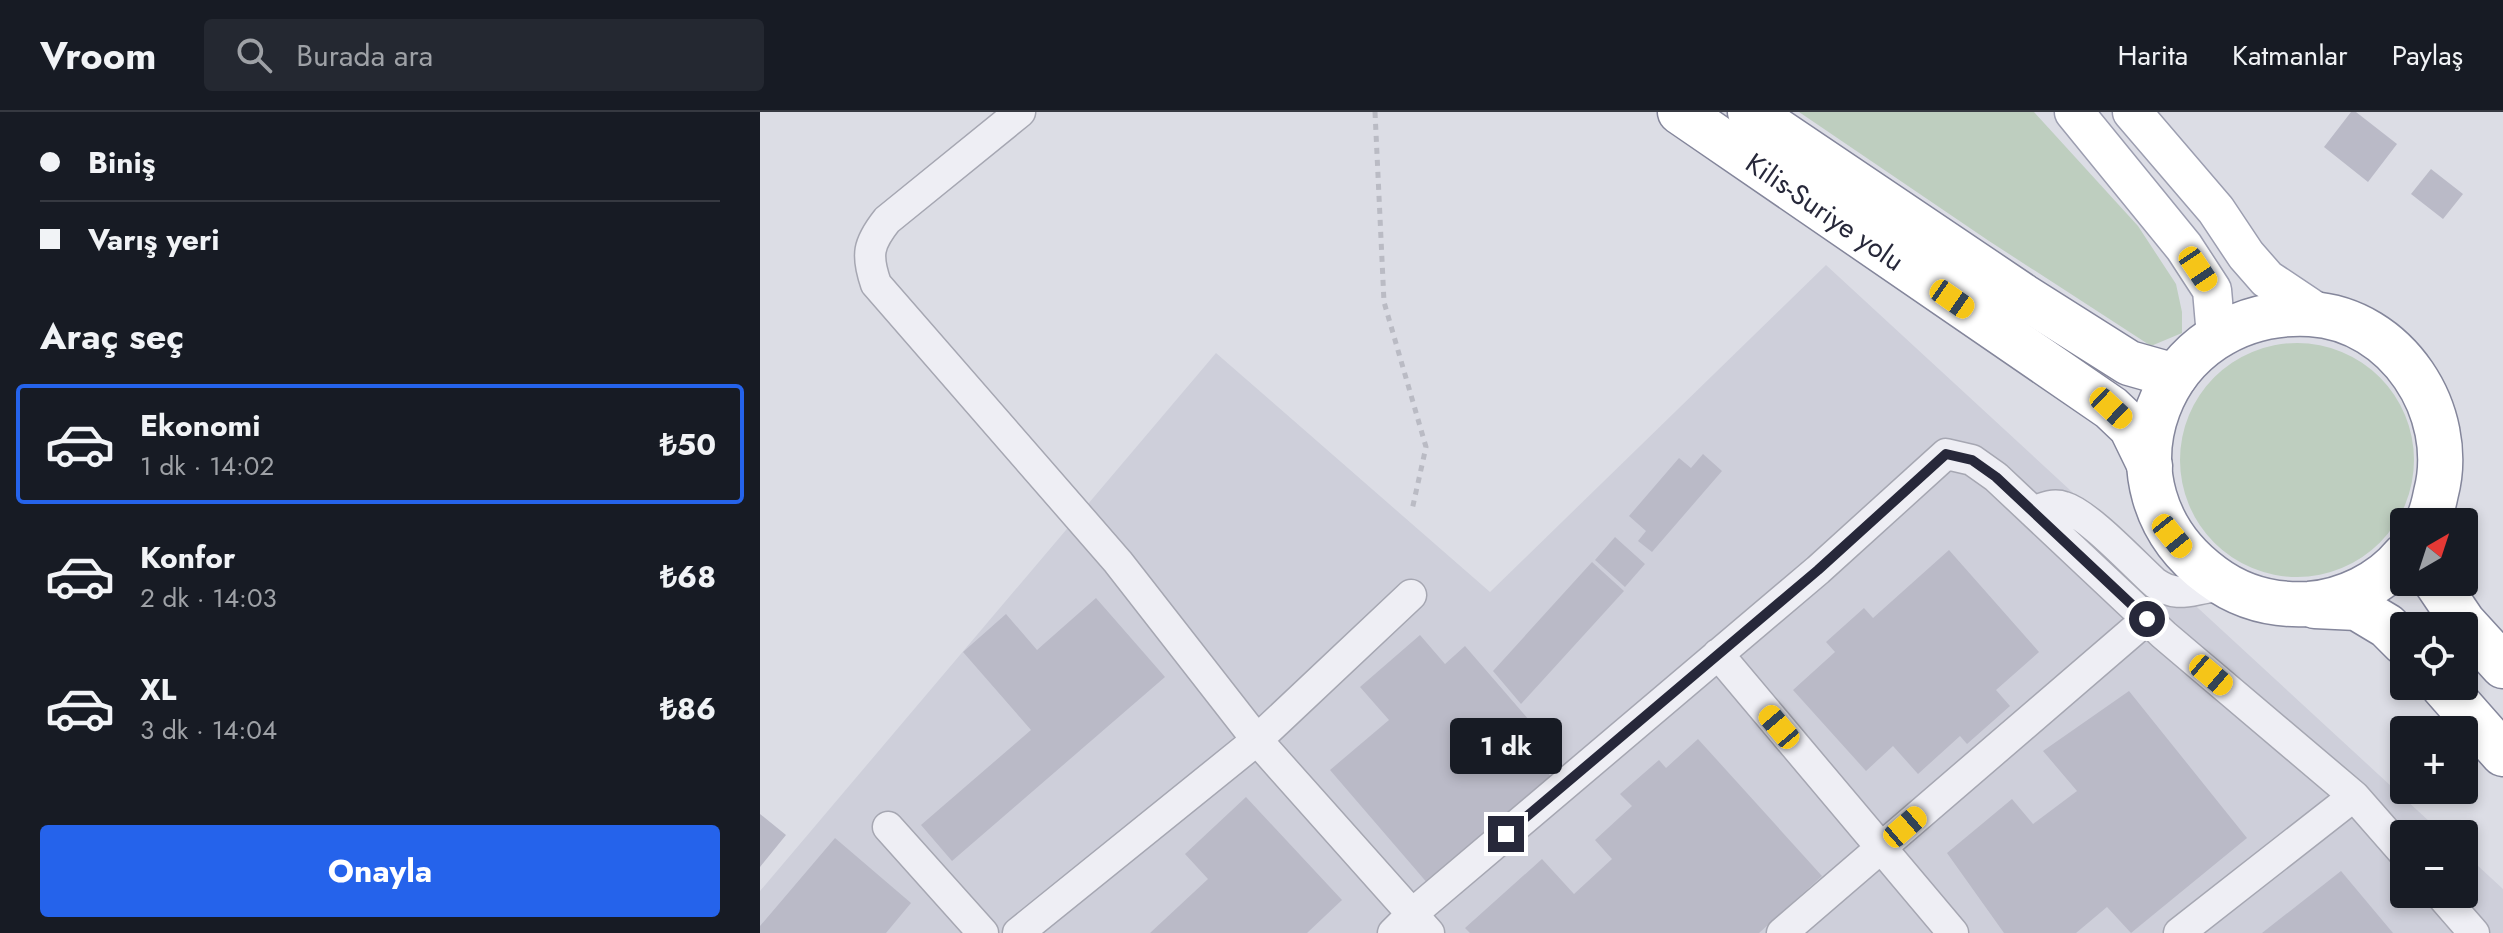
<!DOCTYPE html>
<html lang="tr">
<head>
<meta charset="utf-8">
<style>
	body { margin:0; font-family:Jost,sans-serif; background:#242831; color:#f1f3f6; height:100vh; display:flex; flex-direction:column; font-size:30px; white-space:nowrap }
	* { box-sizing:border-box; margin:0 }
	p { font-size:26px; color:#9ea1a6 }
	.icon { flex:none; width:44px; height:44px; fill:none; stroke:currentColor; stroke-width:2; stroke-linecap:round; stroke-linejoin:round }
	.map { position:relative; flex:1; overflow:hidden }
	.side { display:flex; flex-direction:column; background:#171b24; width:760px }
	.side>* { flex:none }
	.hud { display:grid; align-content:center; height:176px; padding:0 40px; background:#171b24 }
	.needle { width:52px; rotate:39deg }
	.buttons { position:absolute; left:1630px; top:396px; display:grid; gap:16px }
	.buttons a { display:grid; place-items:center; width:88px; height:88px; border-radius:8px; background:#171b24; box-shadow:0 4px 12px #0003; font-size:40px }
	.end { position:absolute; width:36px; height:36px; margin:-18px; border:10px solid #27283a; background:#fff; box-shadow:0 0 0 4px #fff }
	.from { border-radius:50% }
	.bubble { position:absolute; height:56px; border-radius:8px; background:#171b24; box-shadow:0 4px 12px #0003; font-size:26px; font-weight:700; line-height:56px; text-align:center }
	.car { position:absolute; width:24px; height:48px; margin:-24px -12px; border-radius:10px; box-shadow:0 0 6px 2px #0007; background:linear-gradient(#f5c518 24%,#345 0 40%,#f5c518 0 76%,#345 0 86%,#f5c518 0) }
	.hud b { display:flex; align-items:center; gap:28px; height:76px; font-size:30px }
	.hud b+b { border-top:2px solid #363941 }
	.hud i { width:20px; height:20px; background:#f1f3f6 }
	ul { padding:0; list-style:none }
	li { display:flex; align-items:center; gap:24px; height:120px; margin:0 16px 12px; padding:0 24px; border:4px solid transparent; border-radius:8px }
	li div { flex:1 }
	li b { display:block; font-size:30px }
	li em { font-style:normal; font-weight:700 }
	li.on { border-color:#2563eb }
	li>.icon { width:72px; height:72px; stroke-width:1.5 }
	h2 { padding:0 40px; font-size:36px; line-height:96px }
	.primary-button { display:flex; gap:16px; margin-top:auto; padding:16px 40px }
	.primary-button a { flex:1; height:92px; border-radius:8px; background:#2563eb; color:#fff; font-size:32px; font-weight:700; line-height:92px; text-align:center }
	header { display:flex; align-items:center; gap:48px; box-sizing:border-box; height:112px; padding:0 40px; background:#171b24; border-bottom:2px solid #363941 }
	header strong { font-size:38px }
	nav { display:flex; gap:44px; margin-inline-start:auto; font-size:28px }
	.search { width:560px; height:72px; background:#242831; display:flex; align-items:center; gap:20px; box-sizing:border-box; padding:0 28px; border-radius:8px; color:#9ea1a6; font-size:30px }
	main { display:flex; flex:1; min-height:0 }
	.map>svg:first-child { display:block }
	.built { fill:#cecfda }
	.green { fill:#becebf }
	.building { fill:#babac7 }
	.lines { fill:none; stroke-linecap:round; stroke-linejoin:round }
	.minor-casing { stroke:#a6a7b2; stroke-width:33 }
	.major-casing { stroke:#9c9eb0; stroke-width:41 }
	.highway-casing { stroke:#84869b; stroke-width:47 }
	.path { stroke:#babbc4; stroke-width:5; stroke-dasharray:6 6; stroke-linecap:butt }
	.minor { stroke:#eeeef4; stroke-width:30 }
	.major { stroke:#fff; stroke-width:38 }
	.highway { stroke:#fff; stroke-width:44 }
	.route { stroke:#27283a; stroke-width:10 }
	.labels { text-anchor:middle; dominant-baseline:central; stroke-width:6; stroke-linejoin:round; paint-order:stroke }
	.street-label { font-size:28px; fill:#27283a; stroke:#ebecf3 }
</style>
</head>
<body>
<header>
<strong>Vroom</strong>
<div class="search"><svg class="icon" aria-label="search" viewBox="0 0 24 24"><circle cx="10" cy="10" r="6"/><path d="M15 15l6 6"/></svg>Burada ara</div>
<nav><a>Harita</a><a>Katmanlar</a><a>Paylaş</a></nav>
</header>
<main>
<section class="side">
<div class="hud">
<b><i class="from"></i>Biniş</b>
<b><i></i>Varış yeri</b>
</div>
<h2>Araç seç</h2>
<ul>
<li class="on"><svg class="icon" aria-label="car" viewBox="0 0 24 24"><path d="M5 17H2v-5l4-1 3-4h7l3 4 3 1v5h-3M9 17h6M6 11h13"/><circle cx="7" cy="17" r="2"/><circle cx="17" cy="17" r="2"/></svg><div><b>Ekonomi</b><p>1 dk · 14:02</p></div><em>₺50</em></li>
<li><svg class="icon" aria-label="car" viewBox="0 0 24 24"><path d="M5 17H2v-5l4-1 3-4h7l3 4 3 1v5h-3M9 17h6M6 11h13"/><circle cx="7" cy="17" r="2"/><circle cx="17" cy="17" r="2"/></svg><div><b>Konfor</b><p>2 dk · 14:03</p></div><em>₺68</em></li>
<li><svg class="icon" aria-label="car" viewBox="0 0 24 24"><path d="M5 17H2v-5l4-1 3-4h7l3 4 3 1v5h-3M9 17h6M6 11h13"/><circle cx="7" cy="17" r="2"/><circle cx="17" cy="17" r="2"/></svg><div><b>XL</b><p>3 dk · 14:04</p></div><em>₺86</em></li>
</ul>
<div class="primary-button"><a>Onayla</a></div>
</section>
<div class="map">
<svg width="1743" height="821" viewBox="0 0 1743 821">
	<rect width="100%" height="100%" fill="#dcdde5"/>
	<path class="built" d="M1066,153L1683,722H1644V782H1704V741L1743,777V821H0V779L456,241L730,480Z"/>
	<path class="green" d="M1039,0H1274L1378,114L1416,172L1422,200V221L1391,234L1229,129Z
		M1420 348a117 117 0 1 1 234 0a117 117 0 1 1-234 0Z"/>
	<path class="building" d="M1591,0H1596L1637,32L1608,70L1564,35Z
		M1671,57L1703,82L1683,107L1651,82Z
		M943,342L962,359L892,440L878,429L886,419L869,404L919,346L931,356Z
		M855,425L885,452L865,475L835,448Z
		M1189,438L1279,540L1236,578L1250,594L1207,632L1200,624L1158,662L1133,634L1106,659L1033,578L1075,540L1066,530L1104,496L1113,506Z
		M832,450L864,479L761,592L733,559Z
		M336,486L405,565L192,749L161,713L271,618L203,540L246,502L277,538Z
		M660,523L685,552L705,534L782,623L766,636L793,667L669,773L570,658L629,608L600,575Z
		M1369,579L1487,726L1371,821L1347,795L1316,821H1244L1187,741L1252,687L1273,712L1317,679L1283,639Z
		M938,627L1062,764L999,821H710L705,816L782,747L814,782L852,747L835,728L872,694L860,682L899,648L906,656Z
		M486,685L582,788L547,821H390L448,767L425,742Z
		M0,702L26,723L0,755Z
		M75,726L151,791L126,821H0V814Z
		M1581,759L1633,821H1502Z"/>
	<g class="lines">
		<defs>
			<path id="minor" d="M260,0L127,108C108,132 106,143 116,172L358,450L497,628L669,821
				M1273,400C1283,396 1293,391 1304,395C1328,402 1374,452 1395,471C1423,490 1436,472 1466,475
				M958,542L1193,821
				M128,715L223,821
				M1680,782L1714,821
				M258,821L497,628L651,483
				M633,821L652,802L1058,458L1186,342L1212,348L1236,365L1404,523L1594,684L1644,741
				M1022,821L1387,507
				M1419,821L1594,684"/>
			<path id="major" d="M1314,0L1424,135L1452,178L1456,224
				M1372,0L1456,98L1486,143L1507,167L1561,203"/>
			<g id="highway">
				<path id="s1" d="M920,0L1351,296L1371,315L1390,354"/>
				<path d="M990,0L1263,184L1369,251L1415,264"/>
				<path d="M1644,444C1621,472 1584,489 1549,492C1514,494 1480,485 1452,464C1330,375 1398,194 1550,202C1637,207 1697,300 1676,381C1674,391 1672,401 1667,410"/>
				<path d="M1676,470L1703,510L1743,554"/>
				<path d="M1555,494L1597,496L1627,514L1644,531"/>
				<path d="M1683,574L1743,642"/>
			</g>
		</defs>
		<use href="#minor" class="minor-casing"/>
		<use href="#major" class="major-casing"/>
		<use href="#highway" class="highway-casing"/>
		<path class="path" d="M615,0L624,190L666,335L652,398"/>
		<use href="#minor" class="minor"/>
		<use href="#major" class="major"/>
		<use href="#highway" class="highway"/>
	</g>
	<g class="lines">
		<path class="route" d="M746,722L1058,458L1186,342L1212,348L1236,365L1387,507"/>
	</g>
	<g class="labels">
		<g class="street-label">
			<text stroke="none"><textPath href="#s1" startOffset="176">Kilis-Suriye yolu</textPath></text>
		</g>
	</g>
</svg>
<div class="buttons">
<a><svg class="needle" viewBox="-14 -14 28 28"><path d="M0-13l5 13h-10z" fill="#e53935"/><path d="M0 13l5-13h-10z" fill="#9ea1a6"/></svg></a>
<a><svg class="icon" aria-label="locate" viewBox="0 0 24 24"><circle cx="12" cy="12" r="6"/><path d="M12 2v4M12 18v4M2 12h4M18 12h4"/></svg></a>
<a>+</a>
<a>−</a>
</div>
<i class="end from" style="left:1387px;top:507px"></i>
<i class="end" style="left:746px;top:722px"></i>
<div class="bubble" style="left:690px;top:606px;width:112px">1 dk</div>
<i class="car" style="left:1438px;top:157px;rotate:146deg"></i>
<i class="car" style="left:1192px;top:187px;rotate:125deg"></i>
<i class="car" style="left:1351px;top:296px;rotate:133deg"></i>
<i class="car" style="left:1412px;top:424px;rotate:141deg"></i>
<i class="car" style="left:1451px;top:563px;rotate:130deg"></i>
<i class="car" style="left:1019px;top:615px;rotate:320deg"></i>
<i class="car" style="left:1145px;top:715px;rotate:49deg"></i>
</div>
</main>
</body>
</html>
